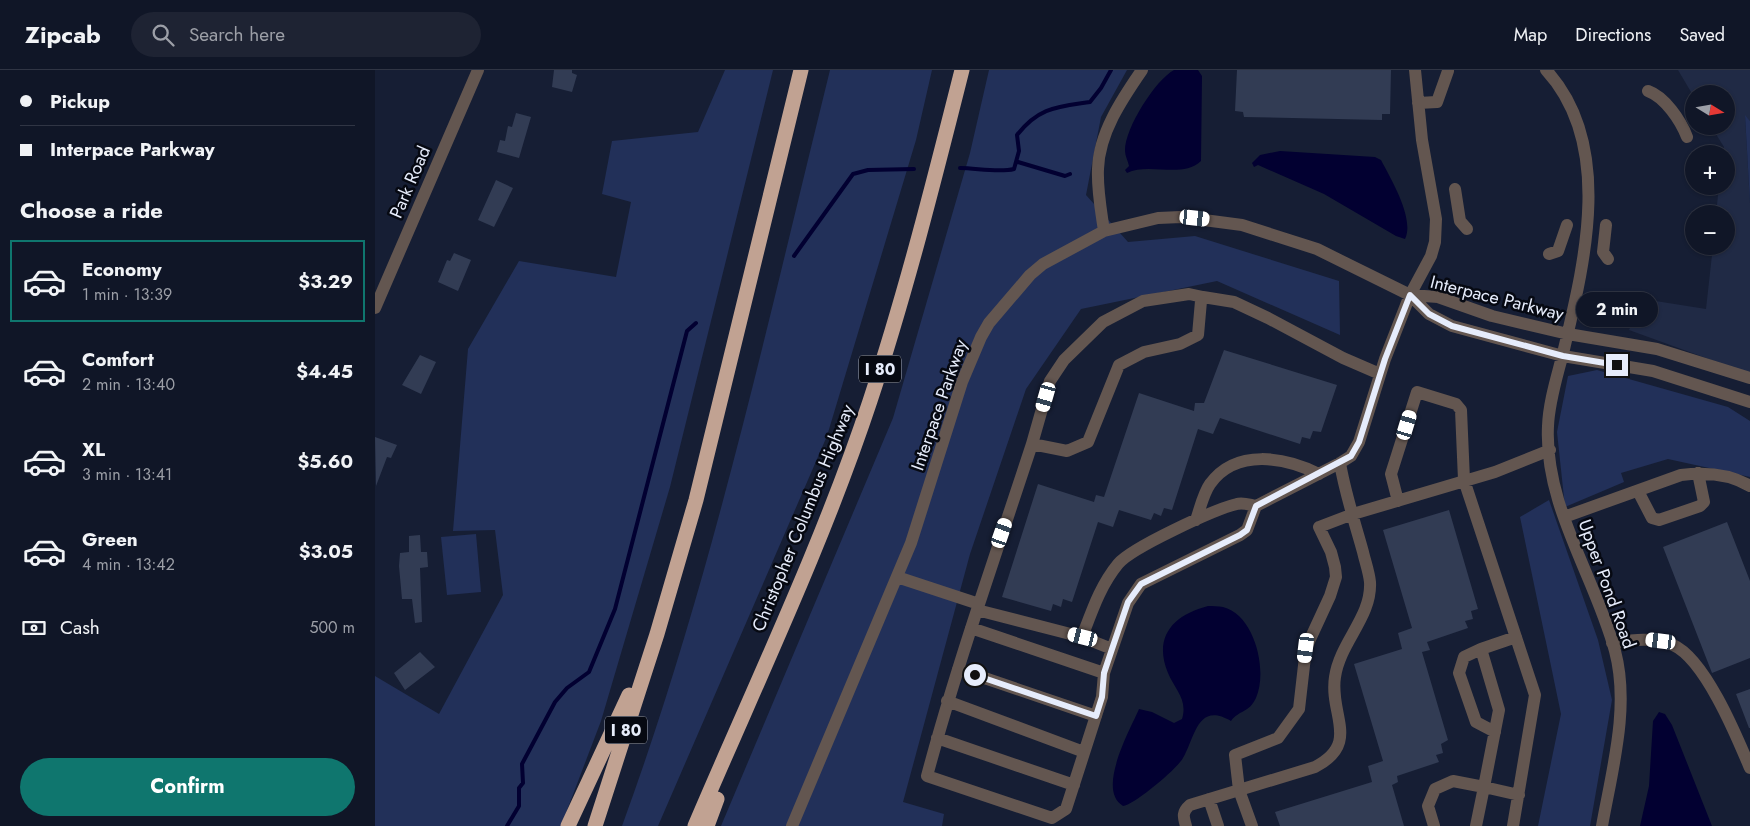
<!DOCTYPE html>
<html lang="en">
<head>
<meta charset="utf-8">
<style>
	body { margin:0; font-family:Jost,sans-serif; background:#1e2333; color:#f1f3f6; height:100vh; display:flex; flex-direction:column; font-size:19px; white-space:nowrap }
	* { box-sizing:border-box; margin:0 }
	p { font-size:16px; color:#9c9fa7 }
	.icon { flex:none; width:28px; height:28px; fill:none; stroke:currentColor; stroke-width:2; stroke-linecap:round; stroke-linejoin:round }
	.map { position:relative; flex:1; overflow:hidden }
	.sheet { display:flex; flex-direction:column; background:#101627; width:375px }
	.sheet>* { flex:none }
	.top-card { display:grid; align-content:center; height:110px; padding:0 20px; background:#101627 }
	.needle { width:32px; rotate:101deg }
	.fabs { position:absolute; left:1310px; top:15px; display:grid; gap:10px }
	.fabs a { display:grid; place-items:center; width:50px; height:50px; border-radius:50%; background:#101627; box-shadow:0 1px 4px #0004,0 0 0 1px #303544; font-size:25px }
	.end { position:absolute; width:22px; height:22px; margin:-11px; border:6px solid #e6ecfb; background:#111; box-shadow:0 0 0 2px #111 }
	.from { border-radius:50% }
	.bubble { position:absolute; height:35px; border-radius:18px; background:#101627; box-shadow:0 1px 4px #0004,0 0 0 1px #303544; font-size:16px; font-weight:700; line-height:35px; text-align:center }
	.car { position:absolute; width:15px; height:30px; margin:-15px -8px; border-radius:6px; box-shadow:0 0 4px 1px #0007; background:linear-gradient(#fff 24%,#345 0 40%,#fff 0 76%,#345 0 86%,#fff 0) }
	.top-card b { display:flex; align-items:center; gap:18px; height:48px; font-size:19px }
	.top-card b+b { border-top:1px solid #303544 }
	.top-card i { width:12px; height:12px; background:#f1f3f6 }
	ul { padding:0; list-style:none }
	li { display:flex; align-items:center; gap:15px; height:82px; margin:0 10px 8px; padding:0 10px; border:2px solid transparent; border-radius:0px }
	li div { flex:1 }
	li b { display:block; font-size:19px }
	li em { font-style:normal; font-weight:700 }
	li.selected { border-color:#0f766e }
	li>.icon { width:45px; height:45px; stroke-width:1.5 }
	h2 { padding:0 20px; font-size:22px; line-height:60px }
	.pay { display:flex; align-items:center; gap:12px; height:55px; padding:0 20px; font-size:19px }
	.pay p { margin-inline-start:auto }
	.cta { display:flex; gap:10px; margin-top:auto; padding:10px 20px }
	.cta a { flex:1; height:58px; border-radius:30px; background:#0f766e; color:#fff; font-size:20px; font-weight:700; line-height:58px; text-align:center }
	header { display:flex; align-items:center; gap:30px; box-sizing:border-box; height:70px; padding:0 25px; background:#101627; border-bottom:1px solid #303544 }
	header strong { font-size:24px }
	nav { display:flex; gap:28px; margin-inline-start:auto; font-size:18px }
	.search { width:350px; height:45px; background:#1e2333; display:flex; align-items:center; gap:12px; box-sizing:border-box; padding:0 18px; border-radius:28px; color:#9c9fa7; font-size:19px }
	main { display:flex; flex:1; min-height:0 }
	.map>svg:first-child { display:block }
	.built { fill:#202a45 }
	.green { fill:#223059 }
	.water { fill:#020031 }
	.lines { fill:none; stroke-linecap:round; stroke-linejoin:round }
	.stream { stroke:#020031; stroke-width:4 }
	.building { fill:#323c54 }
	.minor { stroke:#635650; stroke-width:12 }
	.highway { stroke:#c1a292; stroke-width:15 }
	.route { stroke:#e6ecfb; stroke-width:6 }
	.labels { text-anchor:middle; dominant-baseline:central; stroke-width:5; stroke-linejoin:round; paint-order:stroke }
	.shield { fill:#060912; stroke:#a3a8b5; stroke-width:1 }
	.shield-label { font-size:16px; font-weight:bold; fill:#e6ecfb }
	.street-label { font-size:18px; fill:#e6ecfb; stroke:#060912 }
</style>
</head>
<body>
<header>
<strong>Zipcab</strong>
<div class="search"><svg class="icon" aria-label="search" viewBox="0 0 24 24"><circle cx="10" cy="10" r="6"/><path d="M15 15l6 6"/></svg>Search here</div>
<nav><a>Map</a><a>Directions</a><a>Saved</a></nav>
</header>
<main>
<section class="sheet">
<div class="top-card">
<b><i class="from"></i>Pickup</b>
<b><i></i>Interpace Parkway</b>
</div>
<h2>Choose a ride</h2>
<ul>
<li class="selected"><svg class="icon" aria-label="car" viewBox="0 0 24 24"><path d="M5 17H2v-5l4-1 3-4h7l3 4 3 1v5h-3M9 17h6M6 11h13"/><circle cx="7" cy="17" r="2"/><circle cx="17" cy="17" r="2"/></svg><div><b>Economy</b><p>1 min · 13:39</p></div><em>$3.29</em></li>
<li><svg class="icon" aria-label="car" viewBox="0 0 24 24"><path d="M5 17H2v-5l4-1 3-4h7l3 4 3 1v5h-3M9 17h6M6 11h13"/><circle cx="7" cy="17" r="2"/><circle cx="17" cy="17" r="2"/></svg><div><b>Comfort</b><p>2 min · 13:40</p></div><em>$4.45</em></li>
<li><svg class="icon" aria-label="car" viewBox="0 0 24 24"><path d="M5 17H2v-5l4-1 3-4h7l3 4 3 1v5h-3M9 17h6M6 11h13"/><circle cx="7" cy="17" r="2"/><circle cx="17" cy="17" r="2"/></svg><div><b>XL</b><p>3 min · 13:41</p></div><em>$5.60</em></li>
<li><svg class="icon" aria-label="car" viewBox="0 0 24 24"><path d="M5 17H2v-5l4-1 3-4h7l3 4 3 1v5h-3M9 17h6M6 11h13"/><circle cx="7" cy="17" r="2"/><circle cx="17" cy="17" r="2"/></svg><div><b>Green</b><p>4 min · 13:42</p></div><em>$3.05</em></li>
</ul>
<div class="pay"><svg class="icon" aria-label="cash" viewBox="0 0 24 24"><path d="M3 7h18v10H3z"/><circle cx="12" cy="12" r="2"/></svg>Cash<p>500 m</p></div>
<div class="cta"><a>Confirm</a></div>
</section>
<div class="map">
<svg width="1375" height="756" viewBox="0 0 1375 756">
	<rect width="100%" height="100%" fill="#161e34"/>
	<path class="built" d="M1303,0H1375V51L1370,46L1375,133V304L1254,260L1268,229L1331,239L1338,176H1351V144H1341L1344,116H1351V84H1348L1349,77L1336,56H1351V24H1319V27Z"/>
	<path class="green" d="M350,0H398L295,417L226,651L186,756H0V606L64,644L128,525L120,460L78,461L93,279L144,191L241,207L256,132L227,124L237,71L323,62Z
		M455,0H557L541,70L452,366L283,756H247C337,510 392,254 455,0Z
		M614,0H752L726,47L711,125L753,172L820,166L964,211L965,265L842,211L706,239L651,319L595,484L528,732L569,744L567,756H346L518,348L595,83Z
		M1370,45L1375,51V133Z
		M1222,300L1353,337L1375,351V407L1293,389L1246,403L1249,412L1190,437L1182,362L1193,306Z
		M1174,430L1223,570L1237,630L1215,756H1163L1186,644L1145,447Z
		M101,464L106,522L72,525L66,467Z"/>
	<path class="water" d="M799,0H823L827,6L826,91C807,109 774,92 752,103L750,100L754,96C753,91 750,86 750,81C749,60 780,10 799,0Z
		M905,81L1000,87L1006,90C1016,109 1040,149 1030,169L1021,166L949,124L883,95L879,97L877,93L885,85Z
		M833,536C837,536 844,536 848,537C880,545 893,601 881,628C874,643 864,640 856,651C822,631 820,668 808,688C802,699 759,735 748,736C721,720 755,660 764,639L777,642L799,653L807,649C813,629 800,620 793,603C778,567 798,545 833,536Z
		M1284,642L1290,644L1297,655L1337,756H1265L1274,716L1278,651Z"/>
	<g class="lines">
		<path class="stream" d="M643,92L690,106L695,104
			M585,98C601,98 624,103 639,99L644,81L642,65C664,37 682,37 715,32L726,18L736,0
			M419,186L478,104L493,100L539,99
			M132,756L144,736V718L148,713L147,694L180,632L192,618L214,602L240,539L312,261L321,253"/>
	</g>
	<path class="building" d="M179,0H197V3L202,5L197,22L177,17Z
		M862,0H1016L1015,44H1007V50L869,47L868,42L860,41Z
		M141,43L156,47L144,88L122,82L125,70L130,71L133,56L137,57Z
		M121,110L138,118L119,157L103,150Z
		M79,183L96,190L83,221L63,212L72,190L75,191Z
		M849,280L962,315L946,362L938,361L935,369L927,367L925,374L845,348L838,364L823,359L797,440L789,438L786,446L779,443L776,450L744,440L738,457L723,452L697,532L688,529L686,537L678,534L676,541L627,527L663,414L719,432L721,425L729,427L764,323L819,341L820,333H829Z
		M45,285L61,292L46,324L27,315Z
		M0,367L22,375L16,388L12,387L1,416Z
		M1074,440L1103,539L1096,541L1098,549L1090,551L1093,558L1052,572L1055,580L1047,582L1073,670L1066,674L1068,683L1061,685L1064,692L1022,706L1023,712L1017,715L1029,756H905L900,742L997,712L993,696L1008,691L979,594L1027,579L1023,563L1037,558L1008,460Z
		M1352,452L1375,511V588L1337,603L1288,477Z
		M45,465L46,482H52L53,497L45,498L47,552L40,553L37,529H27L24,496L25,483L34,482V466Z
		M45,582L60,597L30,620L19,603Z
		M1375,619V658H1374L1361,624Z"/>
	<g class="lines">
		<path class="minor" d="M1171,0C1239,74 1210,191 1189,279C1183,304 1174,330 1173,356C1169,436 1220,506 1240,581C1255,637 1237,700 1227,756
			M1273,21C1290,27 1306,51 1312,67
			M1043,33L1062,32L1073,1
			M1080,119L1085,151L1092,159
			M1231,155L1228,182L1233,189
			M729,161C726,140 722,120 723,99C724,63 747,29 767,0
			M1174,184L1183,181L1192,155
			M1035,225L1063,227L1117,246L1193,264L1282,279L1375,308
			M828,227L859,232L893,248L968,288L1005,304
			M0,238L103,0
			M1263,421L1277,448L1284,450L1325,436L1329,432L1323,403
			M1023,431L1016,404L1042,322L1081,334L1086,340L1089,410L1160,625L1138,756
			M1189,447L1306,405C1329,402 1355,404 1375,416
			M821,450C825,439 828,424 835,414C861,378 910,387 944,404
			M522,507L604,534L602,540C584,595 567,650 552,706L677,748L691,739L727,627L729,603L596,558
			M604,534L657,374L692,381L713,372L744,295L769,282L805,274L823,265L826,231L828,227L814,224L768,231L728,252L689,290L675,311L657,374
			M602,540L707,567
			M1237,573C1258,570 1278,567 1298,575C1330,589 1362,667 1375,698
			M737,579L707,567C717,541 725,516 743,494C756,478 840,439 862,434C868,432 875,435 881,436
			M1106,579L1089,587L1084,603L1101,652L1120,662
			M583,599L721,646
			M729,603L753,533L766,514L865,465L872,460L881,436L965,393L976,386L984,372L1010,289L1035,225L1056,186L1060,172L1061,149L1047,70L1040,0
			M572,631L709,682
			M562,668L699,715
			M834,729L843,756
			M417,756L536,473L587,312L606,267L614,253L655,205L668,194L729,161L783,148L806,147L867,155L942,179L1035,225L1054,244L1077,256L1188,286L1278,301L1375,332
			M811,756C808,746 807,742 815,735L940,697C986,673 954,645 960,607C965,572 997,547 995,512C994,502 990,491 988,482C980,453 970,423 965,393
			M877,756L864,720L860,685L903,668L924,639L931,578L955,526L961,507L960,497L956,482L944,457L978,444L1120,402L1175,380
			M1059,756L1053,736L1060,719L1078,711L1109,717L1124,640L1106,579L1141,567
			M1101,756L1109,717L1144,725"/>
		<path class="highway" d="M193,756L254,625
			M220,756L282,564L321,430L426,0
			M320,756C380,615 447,476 495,331C531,222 559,111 587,0
			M332,756L342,729"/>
	</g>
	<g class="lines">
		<path class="route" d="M600,605L721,646L727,627L729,603L737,579L753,532L766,514L865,465L872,460L881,436L976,386L984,372L1010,289L1035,225L1054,244L1077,256L1188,286L1242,295"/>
	</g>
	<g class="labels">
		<g class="shield">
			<rect x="484" y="285.5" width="42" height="27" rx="4"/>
			<rect x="230" y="646.5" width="42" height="27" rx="4"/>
		</g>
		<g class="shield-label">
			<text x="505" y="299">I 80</text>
			<text x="251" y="660">I 80</text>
		</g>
		<g class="street-label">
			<text transform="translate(35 112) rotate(-67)">Park Road</text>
			<text transform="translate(1122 228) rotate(14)">Interpace Parkway</text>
			<text transform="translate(564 335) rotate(-71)">Interpace Parkway</text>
			<text transform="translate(428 448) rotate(-68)">Christopher Columbus Highway</text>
			<text transform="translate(1232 514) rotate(70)">Upper Pond Road</text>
		</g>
	</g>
</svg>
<div class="fabs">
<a><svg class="needle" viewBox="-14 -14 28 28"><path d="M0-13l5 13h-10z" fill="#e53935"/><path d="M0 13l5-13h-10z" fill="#9c9fa7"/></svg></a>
<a>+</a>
<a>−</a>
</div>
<i class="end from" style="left:600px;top:605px"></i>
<i class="end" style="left:1242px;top:295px"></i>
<div class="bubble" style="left:1201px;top:222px;width:82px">2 min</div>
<i class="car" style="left:820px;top:148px;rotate:96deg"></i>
<i class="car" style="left:671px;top:327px;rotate:196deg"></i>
<i class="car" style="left:1032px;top:355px;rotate:17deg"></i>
<i class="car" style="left:627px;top:463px;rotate:19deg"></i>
<i class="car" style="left:708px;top:567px;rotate:284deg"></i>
<i class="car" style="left:1286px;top:571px;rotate:277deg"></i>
<i class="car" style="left:931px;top:578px;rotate:187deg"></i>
</div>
</main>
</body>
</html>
